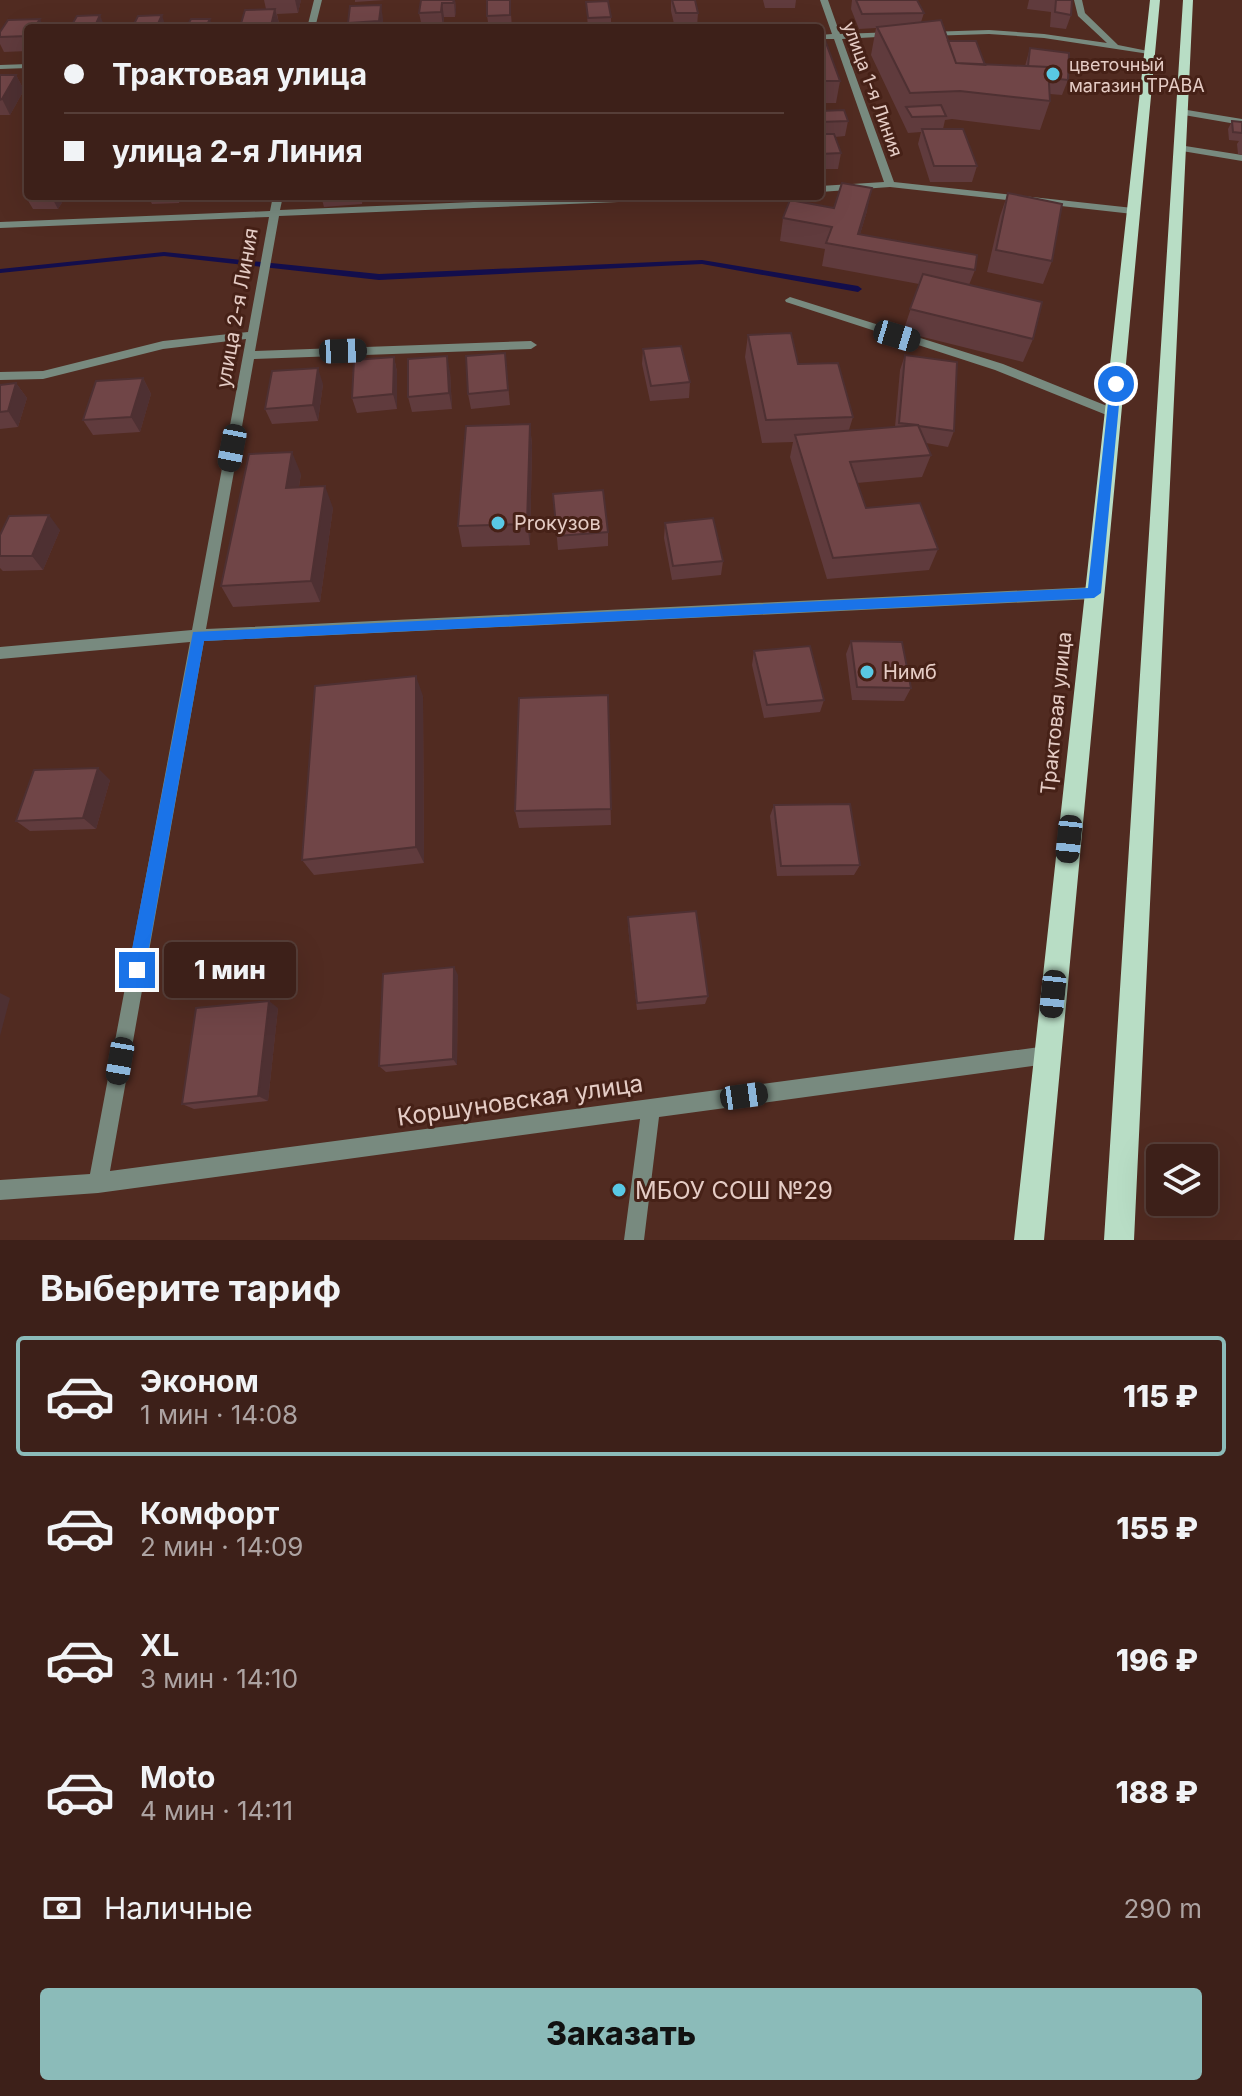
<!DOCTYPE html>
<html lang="ru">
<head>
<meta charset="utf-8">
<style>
	body { margin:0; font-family:Inter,sans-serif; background:#482d26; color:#f1f3f6; height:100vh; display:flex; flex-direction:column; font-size:30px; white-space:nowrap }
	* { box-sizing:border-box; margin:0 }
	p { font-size:26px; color:#ada3a2 }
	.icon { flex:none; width:44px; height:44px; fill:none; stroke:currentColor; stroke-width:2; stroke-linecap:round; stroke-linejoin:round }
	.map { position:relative; height:1240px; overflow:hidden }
	.drawer { display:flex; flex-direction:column; background:#3d2019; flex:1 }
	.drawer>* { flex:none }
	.banner { position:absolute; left:24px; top:24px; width:800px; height:176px; border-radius:8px; box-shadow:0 8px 32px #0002,0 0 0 2px #563e38; display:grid; align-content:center; height:176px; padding:0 40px; background:#3d2019 }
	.buttons { position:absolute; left:1146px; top:1144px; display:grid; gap:16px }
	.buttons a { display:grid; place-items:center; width:72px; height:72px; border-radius:8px; background:#3d2019; box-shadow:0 8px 32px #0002,0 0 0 2px #563e38; font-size:40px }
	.end { position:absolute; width:36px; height:36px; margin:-18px; border:10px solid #1a73e8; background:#fff; box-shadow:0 0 0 4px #fff }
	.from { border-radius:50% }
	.bubble { position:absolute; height:56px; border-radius:8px; background:#3d2019; box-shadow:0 8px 32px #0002,0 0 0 2px #563e38; font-size:26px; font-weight:800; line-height:56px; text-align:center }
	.car { position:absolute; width:24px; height:48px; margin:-24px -12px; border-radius:10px; box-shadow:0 0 6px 2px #0007; background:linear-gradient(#222 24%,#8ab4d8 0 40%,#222 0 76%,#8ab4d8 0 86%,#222 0) }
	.banner b { display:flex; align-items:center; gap:28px; height:76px; font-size:30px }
	.banner b+b { border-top:2px solid #563e38 }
	.banner i { width:20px; height:20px; background:#f1f3f6 }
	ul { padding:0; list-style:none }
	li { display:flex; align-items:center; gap:24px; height:120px; margin:0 16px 12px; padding:0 24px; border:4px solid transparent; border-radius:8px }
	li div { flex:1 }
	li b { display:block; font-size:30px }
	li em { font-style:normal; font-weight:800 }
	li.on { border-color:#8bbbb9 }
	li>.icon { width:72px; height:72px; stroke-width:1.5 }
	h2 { padding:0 40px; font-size:36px; line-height:96px }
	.pay { display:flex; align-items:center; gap:20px; height:88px; padding:0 40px; font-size:30px }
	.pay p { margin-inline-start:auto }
	.cta { display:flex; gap:16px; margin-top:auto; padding:16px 40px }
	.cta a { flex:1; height:92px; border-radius:8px; background:#8bbbb9; color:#111; font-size:32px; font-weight:800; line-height:92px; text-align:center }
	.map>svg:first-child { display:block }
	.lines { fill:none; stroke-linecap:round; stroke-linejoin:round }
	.stream { fill:#130e4c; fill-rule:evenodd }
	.minor { fill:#788a7f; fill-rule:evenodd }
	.major { fill:#b8ddc5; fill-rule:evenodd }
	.wall { fill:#603b3d }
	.shaded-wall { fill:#4e3032 }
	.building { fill:#704547; stroke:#4e3032; stroke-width:2 }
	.route { fill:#1a73e8 }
	.poi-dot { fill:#59c8e4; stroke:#462117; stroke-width:3 }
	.labels { text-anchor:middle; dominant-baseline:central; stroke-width:6; stroke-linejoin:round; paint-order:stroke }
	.far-poi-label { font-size:18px; fill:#e5ccc5; stroke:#462117; text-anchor:start }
	.far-street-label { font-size:18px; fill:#e5ccc5; stroke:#462117 }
	.street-label { font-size:20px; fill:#e5ccc5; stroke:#462117 }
	.poi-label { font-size:20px; fill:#e5ccc5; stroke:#462117; text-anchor:start }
	.near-street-label { font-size:24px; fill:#e5ccc5; stroke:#462117 }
	.near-poi-label { font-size:24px; fill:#e5ccc5; stroke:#462117; text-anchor:start }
</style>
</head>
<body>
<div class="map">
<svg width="1242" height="1240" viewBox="0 0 1242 1240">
	<rect width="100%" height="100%" fill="#512b21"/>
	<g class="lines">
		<path class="stream" d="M164,252L379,274L702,260L858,286L862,289L858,292L702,264L379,280L164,256L0,273V269Z"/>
		<path class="minor" d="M314,0H322L315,28H307Z
			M820,0H828L840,34L895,32L899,34L895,36L842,39L894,182L1133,208L1138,211L1133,214L890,187L820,192V186L884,182L834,39H820V35L832,34Z
			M1074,0H1082L1085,13L1118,45L1153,52L1149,54L1044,38L989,34L927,36L923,34L927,32L989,30L1044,34L1107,43L1078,16Z
			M28,64V68L0,69V65Z
			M1181,109L1242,119V125L1178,114V110Z
			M1179,145L1242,155V161L1176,150V146Z
			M273,196H283L280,210L623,196H697L692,199L279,216L255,351L531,341L537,345L531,349L254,359L206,629L1094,587L1099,589L1101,593L1099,597L1094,599L204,641L110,1171L1047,1046L1054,1048L1056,1055L1054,1062L1047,1064L659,1117L644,1240H624L640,1119L98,1193L0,1200V1180L90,1174L190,642L0,659V647L192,630L246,339L163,349L43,379L0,380V372L43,371L163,341L248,332L269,217L0,228V222L270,211Z
			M790,297L1003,364L1117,410L1119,413L1117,416H1109L995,370L786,302L785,300Z"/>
		<path class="major" d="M1150,0H1160L1044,1240H1014Z
			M1183,0H1193L1134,1240H1104Z"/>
	</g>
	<path class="wall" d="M264,0H301L298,13L277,14L279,23L278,28H240V27L266,9Z
		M355,0H385L355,2Z
		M421,0H455L456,10L455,17H444L443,27H422L419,13Z
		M510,0L512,28H489L487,16Z
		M671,0H695L698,13L697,27L675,28L671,11Z
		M763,0H796L795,8H765Z
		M852,0H917L924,13L921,22L985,65L1025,66L1030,48L1068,80L1062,95L1050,94V101L1040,130L952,119L945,120L943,129L977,166L972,182H930L918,144L921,132L908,133L871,55L876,28L859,29L851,9Z
		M1029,0H1072L1071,15L1066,29L1050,27L1051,12L1027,9Z
		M586,2L611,17V28H588Z
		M383,19V28H349L348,23Z
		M28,28V51L4,52L0,44V32Z
		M820,32L840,81L836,103H820Z
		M0,75H16L24,90L10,115H0Z
		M820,111L848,121L845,136L835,137L841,153L838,169H820Z
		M1232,121L1242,122V155L1238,154L1237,144L1239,141L1229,140L1228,129Z
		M28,188V196H66L58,209H33L24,194Z
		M1008,193L1052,261L1043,284L987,272L1000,216Z
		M148,196H181L179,203L152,204Z
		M321,196H363L362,204L324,207Z
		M834,208L867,211L860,234L975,270L969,285L1033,339L1023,362L903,332L919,284L822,266L825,249L780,241L783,218Z
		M748,335L798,364L853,417L849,430L895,427L900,370L905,355L954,431L948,447L926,443L931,455L922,477L857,483L866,508L938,549L929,570L827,579L790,457L793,442L762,443L745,357Z
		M643,349L690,382L689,398L650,401L642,364Z
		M505,353L510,405L471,409L468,394Z
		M394,357L397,372V409L357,413L352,398Z
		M450,372L452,409L412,412L408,397Z
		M143,378L151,394L140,432L93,435L83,420Z
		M16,383L27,398L18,427L0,429V385Z
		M323,384L318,421L272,424L265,409Z
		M530,424L532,446L530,545L462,547L458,526Z
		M301,474L299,487L333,508L320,602L233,607L221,586Z
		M553,494L608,532V546L558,550Z
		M665,523L723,561L721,575L672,580L664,538Z
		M60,530L43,570L3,571L0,568V535Z
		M851,641L911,688L904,701L852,700L846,654Z
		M754,651L824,700L820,712L764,718L752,665Z
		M608,695L611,825L519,828L515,811Z
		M423,696L424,863L314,875L302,860Z
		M110,780L96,829L30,831L16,821Z
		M774,805L860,865L854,875L777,876L770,816Z
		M628,917L708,996L705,1004L637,1010L628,926Z
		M458,975L457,1065L386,1072L379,1066Z
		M278,1008L268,1101L194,1109L182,1104Z"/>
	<path class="shaded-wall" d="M295,0H301L298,13Z
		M454,0H455L456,10L455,17Z
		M442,3L444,17L443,27L441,12Z
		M381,5L383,19V28H380L379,21Z
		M275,9L279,23L278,28H272L271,26Z
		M100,15L105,28H94Z
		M162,15L166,28H156Z
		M40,19L44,28H34Z
		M210,19L212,26L211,28H205Z
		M16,75L24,90L10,115L2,99Z
		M872,188L867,211L856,248L858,234Z
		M51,196H66L58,209Z
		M447,356L450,372L452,409L449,393Z
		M394,357L397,372V409L393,394Z
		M318,368L323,384L318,421L313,405Z
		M143,378L151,394L140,432L131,417Z
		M16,383L27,398L18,427L8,411Z
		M530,424L532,446L530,545L527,524Z
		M292,452L301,474L295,510L286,488Z
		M325,486L333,508L320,602L311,581Z
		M49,515L60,530L43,570L32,556Z
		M416,676L423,696L424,863L416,847Z
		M98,768L110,780L96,829L83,818Z
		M454,967L458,975L457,1065L453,1059Z
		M0,993L10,998L0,1036Z
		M269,1001L278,1008L268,1101L258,1096Z"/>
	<path class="building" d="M421,0H454L453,3H442L441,12L419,13Z
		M487,0H510V15L487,16Z
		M672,0H695L698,13H676Z
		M856,0H917L924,13L862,14Z
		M1056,0H1072L1071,15L1055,12Z
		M608,1L611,17L588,18L586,2Z
		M381,5L379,21L348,23L350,6Z
		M275,9L271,26L240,27L245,10Z
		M100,15L94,28H70L77,16Z
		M162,15L156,28H132L138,16Z
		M40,19L34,28H28V36L0,37V32L8,20Z
		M191,19H210L205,28H186Z
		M941,20L956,63L1048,67L1050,101L960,91L910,93L877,27Z
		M820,32H822L840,81H820Z
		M948,41H976L985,65L956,63Z
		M1030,48L1069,53L1068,80L1049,78L1048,67L1028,66Z
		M0,75H16L2,99L0,100Z
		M941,105L946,116L912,117L906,107Z
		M844,110L848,121L820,122V111Z
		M1232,121L1242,122V133L1233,132Z
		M922,129H963L977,166H934Z
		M820,134H834L841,153L820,154Z
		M842,183L872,188L858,234L977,255L975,270L826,243L832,227L783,218L790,200L834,208Z
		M1008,193L1062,204L1052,261L996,250Z
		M923,274L1042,302L1033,339L910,309Z
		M791,333L798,364L838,363L853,417L766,420L748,335Z
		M681,346L690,382L651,386L643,349Z
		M505,353L508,390L468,394L466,356Z
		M905,355L957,362L954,431L919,426L918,425L899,423Z
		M447,356L449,393L408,397V359Z
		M394,357L393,394L352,398L354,360Z
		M318,368L313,405L265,409L272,371Z
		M143,378L131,417L83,420L96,381Z
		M16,383L8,411L0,412V385Z
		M530,424L527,524L458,526L466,426Z
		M918,425L931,455L850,462L866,508L920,503L938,549L833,558L795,435Z
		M292,452L286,488L325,486L311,581L221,586L249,454Z
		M603,490L608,532L557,536L553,494Z
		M49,515L32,556H0V535L9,516Z
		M713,518L723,561L673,566L665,523Z
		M851,641L902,642L911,688L857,687Z
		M810,646L824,700L767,705L754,651Z
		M416,676V847L302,860L315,686Z
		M608,695L611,809L515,811L519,698Z
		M98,768L83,818L16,821L34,770Z
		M850,804L860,865L781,866L774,805Z
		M696,911L708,996L637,1003L628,917Z
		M454,967L453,1059L379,1066L383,974Z
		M269,1001L258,1096L182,1104L196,1008Z"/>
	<path class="route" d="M1116,380L1121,384L1101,593L1094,598L204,641L145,970L137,978L131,976L128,970L193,632L1088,588L1110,384Z"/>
	<g class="poi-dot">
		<circle cx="1053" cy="74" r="8"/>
		<circle cx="498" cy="523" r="8"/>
		<circle cx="867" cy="672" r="8"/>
		<circle cx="619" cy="1190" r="8"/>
	</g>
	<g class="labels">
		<g class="far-poi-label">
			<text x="1069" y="64">цветочный<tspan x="1069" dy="21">магазин ТРАВА</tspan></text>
		</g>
		<g class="far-street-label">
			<text transform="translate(873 89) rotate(70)">улица 1-я Линия</text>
		</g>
		<g class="street-label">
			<text transform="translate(237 308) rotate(-80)">улица 2-я Линия</text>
			<text transform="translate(1056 713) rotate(-84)">Трактовая улица</text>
		</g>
		<g class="poi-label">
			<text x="514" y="523">Proкузов</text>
			<text x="883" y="672">Нимб</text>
		</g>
		<g class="near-street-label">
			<text transform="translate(520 1100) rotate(-8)">Коршуновская улица</text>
		</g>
		<g class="near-poi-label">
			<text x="635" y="1190">МБОУ СОШ №29</text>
		</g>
	</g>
</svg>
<div class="buttons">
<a><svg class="icon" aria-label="layers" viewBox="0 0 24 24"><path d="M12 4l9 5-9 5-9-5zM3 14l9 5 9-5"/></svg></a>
</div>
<i class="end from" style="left:1116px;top:384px"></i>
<i class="end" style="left:137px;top:970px"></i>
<div class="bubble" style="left:164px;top:942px;width:132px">1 мин</div>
<i class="car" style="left:897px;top:336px;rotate:107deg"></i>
<i class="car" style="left:343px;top:351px;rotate:88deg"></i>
<i class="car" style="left:232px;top:448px;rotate:191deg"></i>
<i class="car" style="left:1069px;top:839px;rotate:186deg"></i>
<i class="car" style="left:1053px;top:994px;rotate:186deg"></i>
<i class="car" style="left:120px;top:1061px;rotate:190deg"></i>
<i class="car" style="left:744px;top:1096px;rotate:82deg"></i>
<div class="banner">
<b><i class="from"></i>Трактовая улица</b>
<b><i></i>улица 2-я Линия</b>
</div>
</div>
<section class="drawer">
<h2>Выберите тариф</h2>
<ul>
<li class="on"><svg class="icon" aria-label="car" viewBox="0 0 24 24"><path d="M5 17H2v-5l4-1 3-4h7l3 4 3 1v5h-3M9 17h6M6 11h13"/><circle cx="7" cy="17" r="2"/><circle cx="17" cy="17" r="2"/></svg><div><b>Эконом</b><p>1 мин · 14:08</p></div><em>115 ₽</em></li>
<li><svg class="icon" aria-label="car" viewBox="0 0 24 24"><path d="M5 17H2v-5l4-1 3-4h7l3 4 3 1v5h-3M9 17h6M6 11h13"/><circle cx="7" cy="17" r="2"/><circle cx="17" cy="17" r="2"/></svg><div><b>Комфорт</b><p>2 мин · 14:09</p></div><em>155 ₽</em></li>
<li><svg class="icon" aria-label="car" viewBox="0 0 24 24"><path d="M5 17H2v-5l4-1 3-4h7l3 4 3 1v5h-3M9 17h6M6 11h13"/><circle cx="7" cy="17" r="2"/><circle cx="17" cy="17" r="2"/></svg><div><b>XL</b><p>3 мин · 14:10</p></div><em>196 ₽</em></li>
<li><svg class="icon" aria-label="car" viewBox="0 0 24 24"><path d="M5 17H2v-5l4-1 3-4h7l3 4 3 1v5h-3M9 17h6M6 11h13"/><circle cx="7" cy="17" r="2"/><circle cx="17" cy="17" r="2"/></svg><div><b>Moto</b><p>4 мин · 14:11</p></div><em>188 ₽</em></li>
</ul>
<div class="pay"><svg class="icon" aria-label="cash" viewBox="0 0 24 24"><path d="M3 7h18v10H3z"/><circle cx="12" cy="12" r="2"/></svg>Наличные<p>290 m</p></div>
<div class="cta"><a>Заказать</a></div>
</section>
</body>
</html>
